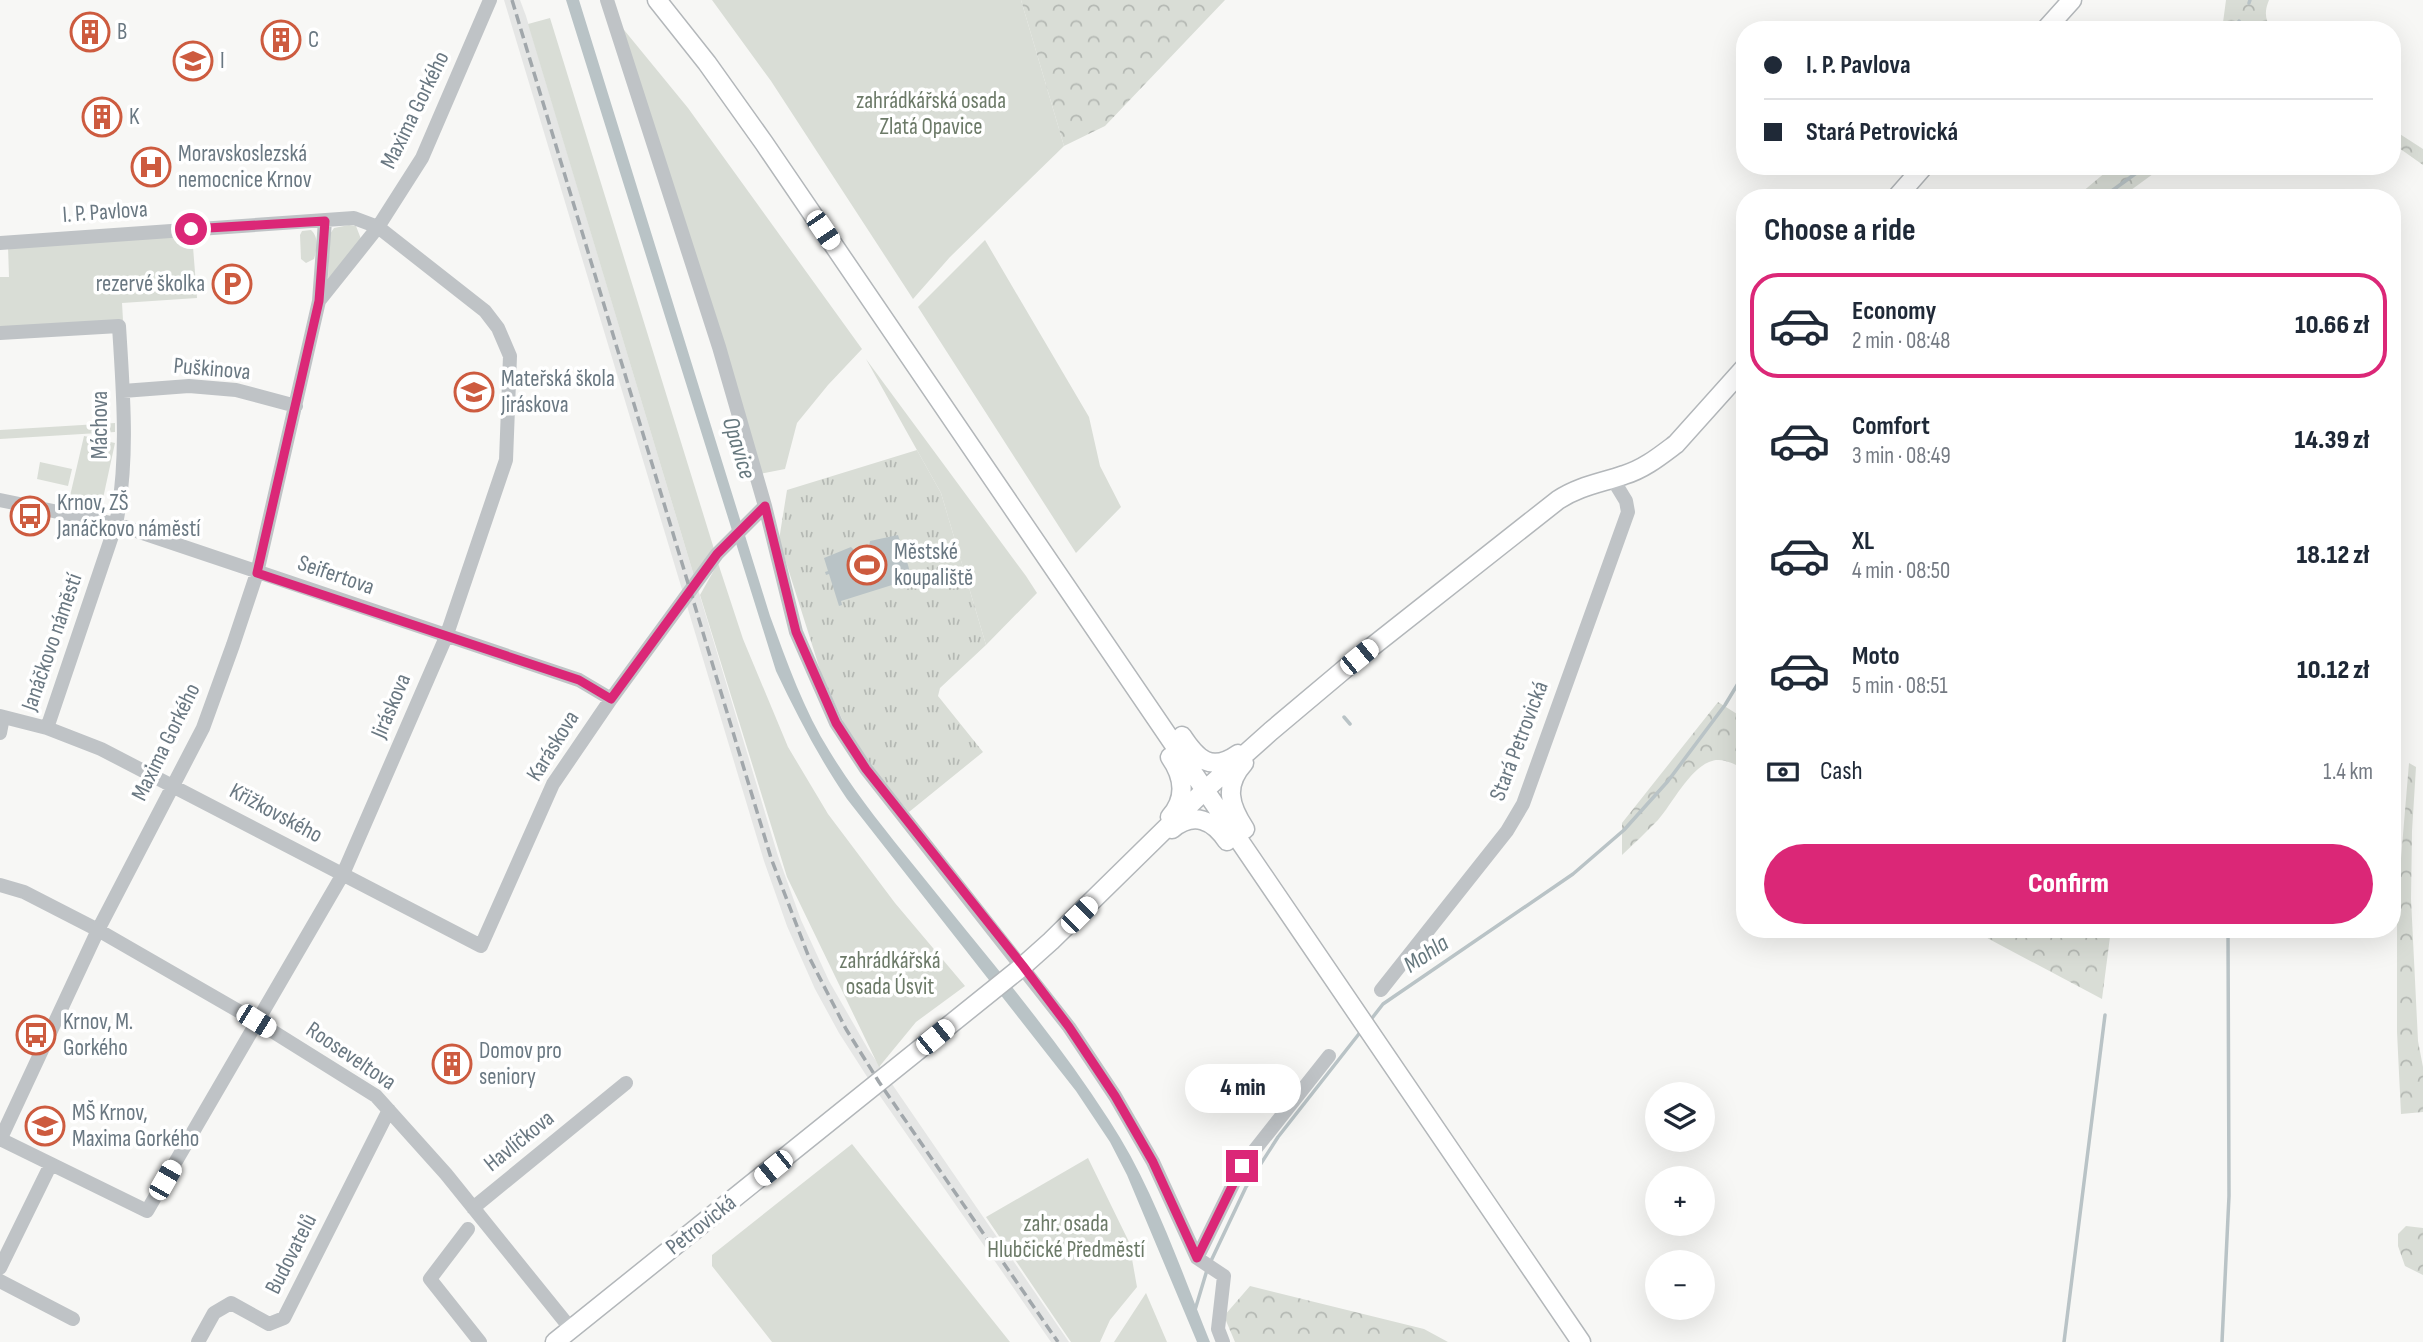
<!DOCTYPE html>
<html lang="en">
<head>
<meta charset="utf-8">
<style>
	body { margin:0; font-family:"Sofia Sans Condensed",sans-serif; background:#f6f6f7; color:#1f2937; height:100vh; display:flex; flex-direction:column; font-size:26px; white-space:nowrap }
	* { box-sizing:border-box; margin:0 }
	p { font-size:23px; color:#747a83 }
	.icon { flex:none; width:38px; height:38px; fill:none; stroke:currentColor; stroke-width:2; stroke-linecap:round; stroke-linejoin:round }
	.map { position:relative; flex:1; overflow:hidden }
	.drawer { position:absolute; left:1736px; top:189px; width:665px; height:749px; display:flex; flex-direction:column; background:#fff; border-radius:28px; box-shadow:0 7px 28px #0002 }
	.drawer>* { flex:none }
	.top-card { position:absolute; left:1736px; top:21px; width:665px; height:154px; border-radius:28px; box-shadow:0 7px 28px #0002; display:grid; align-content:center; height:154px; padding:0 28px; background:#fff }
	.buttons { position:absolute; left:1645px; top:1082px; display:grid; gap:14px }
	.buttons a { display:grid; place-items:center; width:70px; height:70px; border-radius:50%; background:#fff; box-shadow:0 7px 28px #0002; font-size:35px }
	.end { position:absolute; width:32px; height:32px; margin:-16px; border:9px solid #db2777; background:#fff; box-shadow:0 0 0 4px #fff }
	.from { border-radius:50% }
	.bubble { position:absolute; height:49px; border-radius:24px; background:#fff; box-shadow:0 7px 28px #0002; font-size:23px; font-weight:800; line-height:49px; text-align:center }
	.car { position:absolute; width:21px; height:42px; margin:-21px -10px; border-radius:9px; box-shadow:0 0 5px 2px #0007; background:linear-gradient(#fff 24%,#345 0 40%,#fff 0 76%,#345 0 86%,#fff 0) }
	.top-card b { display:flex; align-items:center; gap:24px; height:66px; font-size:26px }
	.top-card b+b { border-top:2px solid #e0e1e3 }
	.top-card i { width:18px; height:18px; background:#1f2937 }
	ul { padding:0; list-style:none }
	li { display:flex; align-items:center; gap:21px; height:105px; margin:0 14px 10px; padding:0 14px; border:4px solid transparent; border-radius:28px }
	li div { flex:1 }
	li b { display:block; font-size:26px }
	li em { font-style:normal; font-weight:800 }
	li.active { border-color:#db2777 }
	li>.icon { width:63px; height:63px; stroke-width:1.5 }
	h2 { padding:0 28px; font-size:32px; line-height:84px }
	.pay { display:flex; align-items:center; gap:18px; height:77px; padding:0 28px; font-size:26px }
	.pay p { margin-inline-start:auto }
	.action { display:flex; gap:14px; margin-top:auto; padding:14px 28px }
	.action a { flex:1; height:80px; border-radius:42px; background:#db2777; color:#fff; font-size:28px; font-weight:800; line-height:80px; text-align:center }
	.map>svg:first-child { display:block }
	.built { fill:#e5e6e5 }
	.green { fill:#d9ddd6 }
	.forest { fill:url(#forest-crowns) }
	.park { fill:url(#park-tufts) }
	.water { fill:#b9c3c6 }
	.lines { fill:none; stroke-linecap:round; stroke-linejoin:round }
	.stream { stroke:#b9c3c6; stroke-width:3.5 }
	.major-casing { stroke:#b3b7ba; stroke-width:21 }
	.minor { stroke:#bfc3c6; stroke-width:14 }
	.major { stroke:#fff; stroke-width:18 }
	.rail { stroke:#a1a7ab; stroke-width:3.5; stroke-dasharray:10 5; stroke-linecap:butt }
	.route { stroke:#db2777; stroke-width:9 }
	.labels { text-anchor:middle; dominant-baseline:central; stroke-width:7; stroke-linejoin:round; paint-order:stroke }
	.poi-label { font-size:23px; fill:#6a7882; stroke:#fff; text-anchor:start }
	.park-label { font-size:23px; fill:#6c7a68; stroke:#fff }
	.street-label { font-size:23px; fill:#6a7882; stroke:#fff }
	.water-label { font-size:24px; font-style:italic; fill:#66787e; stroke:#fff }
</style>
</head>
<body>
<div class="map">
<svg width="2423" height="1342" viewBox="0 0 2423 1342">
	<defs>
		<pattern id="forest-crowns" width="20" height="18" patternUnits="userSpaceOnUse" patternTransform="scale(1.75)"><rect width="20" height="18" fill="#d9ddd6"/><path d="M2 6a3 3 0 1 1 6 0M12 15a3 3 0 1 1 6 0" fill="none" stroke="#b4b8b3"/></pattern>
		<pattern id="park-tufts" width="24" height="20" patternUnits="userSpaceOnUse" patternTransform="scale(1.75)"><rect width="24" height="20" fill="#d9ddd6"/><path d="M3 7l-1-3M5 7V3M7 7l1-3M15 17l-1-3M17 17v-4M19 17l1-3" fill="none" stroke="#b4b8b3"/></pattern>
	</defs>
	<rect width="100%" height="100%" fill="#f7f7f5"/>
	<path class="built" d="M504,0H520L526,16L778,856L801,920L829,981L868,1049L1069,1342H1051L873,1086L839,1033L815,989L787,926L764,861Z"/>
	<path class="green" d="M712,0H1021L1064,146L950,257L913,299L771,81Z
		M550,18L714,549L694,576L528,24Z
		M620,25L688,108L862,349L828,385L797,423L785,469L760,474Z
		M349,225L356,226L361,239L328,280L330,234L334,228Z
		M311,230C319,237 317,249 314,259L306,263L301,259L300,235L302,231Z
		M192,234L197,298L122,303L123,320L0,328V277H9L8,246Z
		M985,240L1089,417L1100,466L1121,507L1076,553L918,307Z
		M866,359L1026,576L1037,593L986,645L941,493Z
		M115,423V432L0,439V430Z
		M84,436L115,443L102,503L70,496Z
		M40,462L72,469L68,486L37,479Z
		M718,563L743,639L788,747L828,814L895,903L965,986L916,1022L879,1067L787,877L700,595Z
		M852,1144L1010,1342H772L712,1266V1255Z
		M1088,1158L1129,1242L1137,1287L1110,1320L1100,1342H1071L986,1217Z
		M1146,1293L1167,1342H1114Z"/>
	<path class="forest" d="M1021,0H1225L1105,126L1064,146Z
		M2226,0H2269C2264,12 2265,20 2272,30H2222Z
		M2392,129L2423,149V165L2392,143Z
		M2113,166H2164L2120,198H2075Z
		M1718,702L1745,719V770C1735,764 1721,756 1709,762C1689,770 1672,804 1658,820C1646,832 1634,844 1622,855V823Z
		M2409,763L2416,767L2412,831L2411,899L2418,1041L2423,1067V1112L2401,1114L2397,1032V906Z
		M1973,929H2111L2102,999L1989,939Z
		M2406,1226L2423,1228V1275L2405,1266L2398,1246V1234Z
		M1250,1286L1424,1329L1448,1342H1235L1224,1316Z"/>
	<path class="park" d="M917,450L941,493L986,645L940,688L938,696L983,752L909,812L856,749L822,676L779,540L787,490Z"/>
	<path class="water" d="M566,0H579L770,616C787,662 804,711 830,752C855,793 885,830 915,867C981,950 1052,1031 1109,1120C1153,1187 1180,1268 1210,1342H1197L1127,1175L1110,1142L1076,1091L847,799C819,758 797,715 776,671Z
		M898,535L902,547H905L906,550L898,555L900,559L906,558L913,583L910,584L908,580L841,601L842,605L839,606L829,574L826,575L825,572L828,571L824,558L851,547L855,551L869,547L870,541Z"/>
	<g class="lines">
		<path class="stream" d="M2249,3L2250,0
			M2234,30L2239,21
			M2102,198L2146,166
			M1344,717L1350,724
			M1369,1022L1383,1004L1573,874L1624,830L1668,781L1725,705L1745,672
			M1210,1263L1246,1187L1278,1137L1362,1030
			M1195,1310L1207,1270
			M2064,1342L2105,1015
			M2222,1342L2229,1196L2228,929"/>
		<defs>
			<path id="major" d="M657,0L707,63L764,143L1581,1342
				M2045,30L2072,0
				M1896,198L1924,166
				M1182,736C1197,759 1211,773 1238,754
				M1170,757C1184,777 1187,798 1170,817
				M1244,763C1224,785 1229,805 1245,829
				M1172,829C1194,811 1213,820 1227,841
				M555,1342L1023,966L1051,941L1205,790L1271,731L1359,657L1558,500C1579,486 1601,483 1624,475C1644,469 1660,456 1676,444L1745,367"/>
		</defs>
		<use href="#major" class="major-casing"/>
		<path class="minor" d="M607,0L719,347L765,506L796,632L836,723L866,769L1069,1027L1115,1096L1153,1162L1197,1258L1224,1276L1218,1329L1223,1342
			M0,243L354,218L378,227L485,311L498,328L510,356L506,460L446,637L343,874L147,1211L0,1139
			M319,301L378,227L422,158L490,0
			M0,333L119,326C123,392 129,458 116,524L47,728
			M123,391L189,386L236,390L296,406
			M0,500L116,524L579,680L611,699
			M0,716L47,728L101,749L481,946L553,784L611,699L717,554L765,506
			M0,733L3,717
			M0,885L24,892L98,930L256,1021L376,1096L446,1174L571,1329
			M1381,990L1507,831L1523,804L1628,512L1626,501L1612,478
			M0,1140L98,930L203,728L233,645L257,573L319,301L325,221
			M473,1208L626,1083
			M468,1229L430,1279L480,1342
			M1197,1258L1242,1166L1329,1056
			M0,1268L51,1164
			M0,1281L73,1319
			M198,1342L214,1313L231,1303L269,1324L284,1318L389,1110"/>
		<use href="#major" class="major"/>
		<path class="rail" d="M512,0L771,858L808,955L846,1029L879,1082L1058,1342"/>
	</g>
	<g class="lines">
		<path class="route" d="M191,229L325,221L319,301L257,573L579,680L611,699L717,554L765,506L796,632L836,723L866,769L1023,966L1069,1027L1115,1096L1153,1162L1197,1258L1242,1166"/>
	</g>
	<defs>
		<symbol id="building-ring" viewBox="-11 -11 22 22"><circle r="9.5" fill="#fff" stroke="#cd5b3f" stroke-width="1.5"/><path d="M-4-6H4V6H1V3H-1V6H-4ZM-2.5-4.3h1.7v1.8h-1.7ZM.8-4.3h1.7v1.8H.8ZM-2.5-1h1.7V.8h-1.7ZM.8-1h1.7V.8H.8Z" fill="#cd5b3f"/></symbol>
		<symbol id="school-ring" viewBox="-11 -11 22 22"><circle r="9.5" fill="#fff" stroke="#cd5b3f" stroke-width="1.5"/><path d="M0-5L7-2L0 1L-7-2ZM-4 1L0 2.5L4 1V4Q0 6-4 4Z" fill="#cd5b3f"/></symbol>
		<symbol id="hospital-ring" viewBox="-11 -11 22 22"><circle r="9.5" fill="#fff" stroke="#cd5b3f" stroke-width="1.5"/><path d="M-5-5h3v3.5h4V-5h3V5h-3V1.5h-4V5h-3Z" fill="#cd5b3f"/></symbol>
		<symbol id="parking-ring" viewBox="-11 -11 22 22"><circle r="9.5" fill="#fff" stroke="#cd5b3f" stroke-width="1.5"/><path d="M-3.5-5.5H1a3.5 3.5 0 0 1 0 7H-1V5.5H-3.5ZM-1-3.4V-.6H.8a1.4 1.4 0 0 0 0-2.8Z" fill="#cd5b3f"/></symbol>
		<symbol id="bus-ring" viewBox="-11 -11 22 22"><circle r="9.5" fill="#fff" stroke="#cd5b3f" stroke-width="1.5"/><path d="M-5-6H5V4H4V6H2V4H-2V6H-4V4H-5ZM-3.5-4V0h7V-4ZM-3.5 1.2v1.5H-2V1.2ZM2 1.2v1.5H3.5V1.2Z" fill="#cd5b3f"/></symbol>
		<symbol id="stadium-ring" viewBox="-11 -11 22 22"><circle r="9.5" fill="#fff" stroke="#cd5b3f" stroke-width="1.5"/><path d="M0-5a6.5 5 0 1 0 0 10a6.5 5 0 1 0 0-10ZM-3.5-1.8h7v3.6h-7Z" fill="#cd5b3f"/></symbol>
	</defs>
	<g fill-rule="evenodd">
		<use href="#building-ring" x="68" y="10" width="44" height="44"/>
		<use href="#building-ring" x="259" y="18" width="44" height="44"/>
		<use href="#school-ring" x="171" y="39" width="44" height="44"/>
		<use href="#building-ring" x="80" y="95" width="44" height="44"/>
		<use href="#hospital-ring" x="129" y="145" width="44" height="44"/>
		<use href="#parking-ring" x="210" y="262" width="44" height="44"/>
		<use href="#school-ring" x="452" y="370" width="44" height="44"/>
		<use href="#bus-ring" x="8" y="494" width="44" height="44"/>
		<use href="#stadium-ring" x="845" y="543" width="44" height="44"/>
		<use href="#bus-ring" x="14" y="1013" width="44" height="44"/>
		<use href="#building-ring" x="430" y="1042" width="44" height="44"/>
		<use href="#school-ring" x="23" y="1104" width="44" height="44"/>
	</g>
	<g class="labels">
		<g class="poi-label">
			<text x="117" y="32">B</text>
			<text x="308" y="40">C</text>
			<text x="220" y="61">I</text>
			<text x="129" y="117">K</text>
			<text x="178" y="154">Moravskoslezská<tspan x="178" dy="26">nemocnice Krnov</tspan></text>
			<text x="205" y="284" text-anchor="end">rezervé školka</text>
			<text x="501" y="379">Mateřská škola<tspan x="501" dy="26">Jiráskova</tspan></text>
			<text x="57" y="503">Krnov, ZŠ<tspan x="57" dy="26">Janáčkovo náměstí</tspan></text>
			<text x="894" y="552">Městské<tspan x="894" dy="26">koupaliště</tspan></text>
			<text x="63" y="1022">Krnov, M.<tspan x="63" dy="26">Gorkého</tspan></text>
			<text x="479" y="1051">Domov pro<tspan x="479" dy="26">seniory</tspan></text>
			<text x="72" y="1113">MŠ Krnov,<tspan x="72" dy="26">Maxima Gorkého</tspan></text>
		</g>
		<g class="park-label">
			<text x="931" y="101">zahrádkářská osada<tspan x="931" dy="26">Zlatá Opavice</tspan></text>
			<text x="890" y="961">zahrádkářská<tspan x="890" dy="26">osada Úsvit</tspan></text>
			<text x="1066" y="1224">zahr. osada<tspan x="1066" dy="26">Hlubčické Předměstí</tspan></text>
		</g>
		<g class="street-label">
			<text transform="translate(415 110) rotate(-64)">Maxima Gorkého</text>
			<text transform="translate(105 212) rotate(-4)">I. P. Pavlova</text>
			<text transform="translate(212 369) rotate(5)">Puškinova</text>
			<text transform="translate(100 425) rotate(-90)">Máchova</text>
			<text transform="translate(336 575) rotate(19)">Seifertova</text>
			<text transform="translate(52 642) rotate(-71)">Janáčkovo náměstí</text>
			<text transform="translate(391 706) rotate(-67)">Jiráskova</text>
			<text transform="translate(1519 741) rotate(-69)">Stará Petrovická</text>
			<text transform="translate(166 742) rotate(-64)">Maxima Gorkého</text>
			<text transform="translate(553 746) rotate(-58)">Karáskova</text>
			<text transform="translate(276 813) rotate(28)">Křižkovského</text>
			<text transform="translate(351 1056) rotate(34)">Rooseveltova</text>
			<text transform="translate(519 1141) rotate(-39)">Havlíčkova</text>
			<text transform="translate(701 1225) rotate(-38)">Petrovická</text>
			<text transform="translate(291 1254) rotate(-63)">Budovatelů</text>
		</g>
		<g class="water-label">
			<text transform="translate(739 448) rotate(73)">Opavice</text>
			<text transform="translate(1426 954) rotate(-34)">Mohla</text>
		</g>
	</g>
</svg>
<div class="buttons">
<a><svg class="icon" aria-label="layers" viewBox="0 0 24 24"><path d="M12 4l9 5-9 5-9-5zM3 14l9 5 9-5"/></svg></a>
<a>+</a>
<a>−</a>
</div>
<i class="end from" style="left:191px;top:229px"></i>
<i class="end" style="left:1242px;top:1166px"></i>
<div class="bubble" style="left:1185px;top:1064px;width:116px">4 min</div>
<i class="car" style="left:823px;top:230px;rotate:146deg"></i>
<i class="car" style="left:1359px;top:657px;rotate:51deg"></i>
<i class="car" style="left:1079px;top:915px;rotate:45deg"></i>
<i class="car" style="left:256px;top:1021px;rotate:122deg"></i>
<i class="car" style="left:935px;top:1037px;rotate:51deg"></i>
<i class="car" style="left:773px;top:1168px;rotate:231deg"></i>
<i class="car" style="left:165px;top:1180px;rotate:30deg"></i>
<div class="top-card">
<b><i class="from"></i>I. P. Pavlova</b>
<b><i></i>Stará Petrovická</b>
</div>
<section class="drawer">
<h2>Choose a ride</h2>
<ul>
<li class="active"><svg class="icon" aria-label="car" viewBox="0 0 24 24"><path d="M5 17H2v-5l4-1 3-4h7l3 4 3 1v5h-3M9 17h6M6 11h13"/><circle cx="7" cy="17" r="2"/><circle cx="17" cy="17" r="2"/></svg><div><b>Economy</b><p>2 min · 08:48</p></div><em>10.66 zł</em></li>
<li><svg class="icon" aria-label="car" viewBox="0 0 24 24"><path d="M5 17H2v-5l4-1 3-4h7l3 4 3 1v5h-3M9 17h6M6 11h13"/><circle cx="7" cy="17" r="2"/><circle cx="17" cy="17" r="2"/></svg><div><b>Comfort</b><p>3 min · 08:49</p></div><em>14.39 zł</em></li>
<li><svg class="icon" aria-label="car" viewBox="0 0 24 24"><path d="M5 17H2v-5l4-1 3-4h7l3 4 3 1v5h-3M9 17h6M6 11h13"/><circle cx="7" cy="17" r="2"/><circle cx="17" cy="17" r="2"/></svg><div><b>XL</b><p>4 min · 08:50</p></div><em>18.12 zł</em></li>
<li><svg class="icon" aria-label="car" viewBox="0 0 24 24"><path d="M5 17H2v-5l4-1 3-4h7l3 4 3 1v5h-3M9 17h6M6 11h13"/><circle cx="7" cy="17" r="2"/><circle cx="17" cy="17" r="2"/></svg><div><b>Moto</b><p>5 min · 08:51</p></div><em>10.12 zł</em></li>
</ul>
<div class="pay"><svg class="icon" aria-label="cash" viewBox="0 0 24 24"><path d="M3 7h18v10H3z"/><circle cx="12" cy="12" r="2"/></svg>Cash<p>1.4 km</p></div>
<div class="action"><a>Confirm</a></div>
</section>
</div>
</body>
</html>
